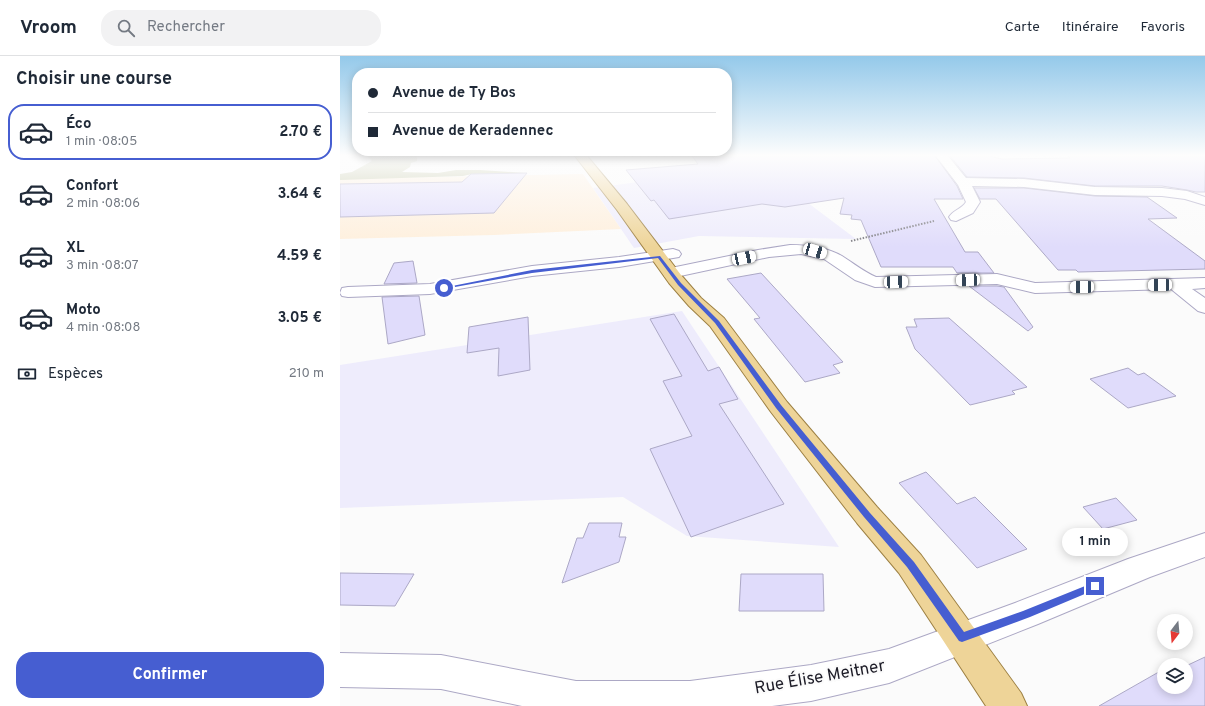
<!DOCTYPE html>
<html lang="fr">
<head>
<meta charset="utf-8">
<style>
	body { margin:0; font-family:Overpass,sans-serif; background:#f2f2f3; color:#1f2937; height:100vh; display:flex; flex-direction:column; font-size:15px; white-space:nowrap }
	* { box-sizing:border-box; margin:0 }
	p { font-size:13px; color:#747a83 }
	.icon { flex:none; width:22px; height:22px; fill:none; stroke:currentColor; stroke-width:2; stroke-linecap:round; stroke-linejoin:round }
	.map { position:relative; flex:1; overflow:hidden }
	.sheet { display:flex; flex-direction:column; background:#fff; width:340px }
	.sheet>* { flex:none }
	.banner { position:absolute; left:12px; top:12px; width:380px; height:88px; border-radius:16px; box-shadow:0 2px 10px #0003; display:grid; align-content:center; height:88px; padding:0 16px; background:#fff }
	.needle { width:26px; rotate:196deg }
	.tools { position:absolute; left:817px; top:558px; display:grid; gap:8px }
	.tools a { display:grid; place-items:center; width:36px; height:36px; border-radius:50%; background:#fff; box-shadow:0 2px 10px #0003; font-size:20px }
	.end { position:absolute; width:18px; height:18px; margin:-9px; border:5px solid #465ed1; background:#fff; box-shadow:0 0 0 2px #fff }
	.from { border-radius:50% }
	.bubble { position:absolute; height:28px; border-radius:14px; background:#fff; box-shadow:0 2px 10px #0003; font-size:13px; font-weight:700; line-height:28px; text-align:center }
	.car { position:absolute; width:12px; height:24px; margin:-12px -6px; border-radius:5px; box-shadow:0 0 3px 1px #0007; background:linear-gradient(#fff 24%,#345 0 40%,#fff 0 76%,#345 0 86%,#fff 0) }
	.banner b { display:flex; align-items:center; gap:14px; height:38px; font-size:15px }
	.banner b+b { border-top:1px solid #e0e1e3 }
	.banner i { width:10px; height:10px; background:#1f2937 }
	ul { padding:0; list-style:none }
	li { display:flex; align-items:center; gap:12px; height:56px; margin:0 8px 6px; padding:0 8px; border:2px solid transparent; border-radius:16px }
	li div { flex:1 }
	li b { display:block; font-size:15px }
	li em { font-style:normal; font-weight:700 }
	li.active { border-color:#465ed1 }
	li>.icon { width:36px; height:36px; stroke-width:1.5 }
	h2 { padding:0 16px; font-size:18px; line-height:48px }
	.pay { display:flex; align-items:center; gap:10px; height:44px; padding:0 16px; font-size:15px }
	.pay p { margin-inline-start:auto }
	.cta { display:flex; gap:8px; margin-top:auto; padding:8px 16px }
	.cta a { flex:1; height:46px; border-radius:16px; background:#465ed1; color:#fff; font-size:16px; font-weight:700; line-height:46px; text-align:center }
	header { display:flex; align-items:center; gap:24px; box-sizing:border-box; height:56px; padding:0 20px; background:#fff; border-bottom:1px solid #e0e1e3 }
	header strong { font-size:19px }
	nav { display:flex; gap:22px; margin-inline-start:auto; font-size:14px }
	.search { width:280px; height:36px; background:#f2f2f3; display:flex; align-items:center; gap:10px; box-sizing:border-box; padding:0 14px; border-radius:16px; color:#747a83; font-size:15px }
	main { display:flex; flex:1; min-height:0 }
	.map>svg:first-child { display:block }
	.built { fill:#eeecfc }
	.industrial { fill:#feefdc }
	.forest { fill:#babe98 }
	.building { fill:#e0dcfb; stroke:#aca8c6 }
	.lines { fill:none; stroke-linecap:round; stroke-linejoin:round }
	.street-casing { stroke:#aca8c5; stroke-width:2 }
	.primary-casing { stroke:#9d8043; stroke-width:2 }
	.path { stroke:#818086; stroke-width:2; stroke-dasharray:1.5 1.5; stroke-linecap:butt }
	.street { fill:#fff; fill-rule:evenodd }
	.primary { fill:#eed498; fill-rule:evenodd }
	.route { fill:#465ed1 }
	.labels { text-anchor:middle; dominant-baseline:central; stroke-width:4; stroke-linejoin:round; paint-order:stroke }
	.near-street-label { font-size:17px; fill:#1c1b26; stroke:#fbfbfb }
</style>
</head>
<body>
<header>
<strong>Vroom</strong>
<div class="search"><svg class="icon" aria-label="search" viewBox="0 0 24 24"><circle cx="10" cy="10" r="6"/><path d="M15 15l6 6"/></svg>Rechercher</div>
<nav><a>Carte</a><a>Itinéraire</a><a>Favoris</a></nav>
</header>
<main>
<section class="sheet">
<h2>Choisir une course</h2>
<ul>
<li class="active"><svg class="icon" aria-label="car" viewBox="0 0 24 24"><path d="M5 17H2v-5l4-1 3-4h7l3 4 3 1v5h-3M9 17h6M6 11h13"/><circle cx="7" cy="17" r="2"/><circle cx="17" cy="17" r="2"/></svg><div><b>Éco</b><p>1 min · 08:05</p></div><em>2.70 €</em></li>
<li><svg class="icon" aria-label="car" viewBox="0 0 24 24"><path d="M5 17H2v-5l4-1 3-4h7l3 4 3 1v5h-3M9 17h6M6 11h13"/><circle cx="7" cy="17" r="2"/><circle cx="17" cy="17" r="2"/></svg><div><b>Confort</b><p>2 min · 08:06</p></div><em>3.64 €</em></li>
<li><svg class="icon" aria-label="car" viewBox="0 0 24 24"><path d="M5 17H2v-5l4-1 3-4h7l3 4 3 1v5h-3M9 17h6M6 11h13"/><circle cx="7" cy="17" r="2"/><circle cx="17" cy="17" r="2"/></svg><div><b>XL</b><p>3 min · 08:07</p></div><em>4.59 €</em></li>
<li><svg class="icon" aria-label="car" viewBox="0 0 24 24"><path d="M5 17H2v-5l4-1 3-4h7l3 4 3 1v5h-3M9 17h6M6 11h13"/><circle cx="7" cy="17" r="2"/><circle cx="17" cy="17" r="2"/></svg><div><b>Moto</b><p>4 min · 08:08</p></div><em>3.05 €</em></li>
</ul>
<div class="pay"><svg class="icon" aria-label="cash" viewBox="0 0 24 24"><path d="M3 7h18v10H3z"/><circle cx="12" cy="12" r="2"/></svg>Espèces<p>210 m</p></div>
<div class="cta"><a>Confirmer</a></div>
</section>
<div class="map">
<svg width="865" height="650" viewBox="0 0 865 650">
	<rect width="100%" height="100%" fill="#fbfbfb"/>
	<path class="built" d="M423,113L516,183L359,180L294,192L253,132L374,116Z
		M342,255L499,491L347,480L283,441L0,452V309Z"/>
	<path class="industrial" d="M243,118L281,173L154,179L0,183V123Z"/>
	<path class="forest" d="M27,100H79L77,101V105L71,107L70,111L62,116L98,117L116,114H140L185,117V118H132L123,120L0,124V118L12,116L32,105Z"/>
	<path class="building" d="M352,100H595L617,130L623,143H594L625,196H638L654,217H617L613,211H541L521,164L511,163L512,159L500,158L504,142L445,151L422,148L329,163L314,144L311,145L286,114L358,108Z
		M610,100H649L662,103L730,102L728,100H865V136H856L847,134L822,130H755L684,122L627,121Z
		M187,117L154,157L0,161V128L122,126L131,118Z
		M634,132H684L755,140L807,141L837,162L808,163L865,205V213L738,216L736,214H718L656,143H640Z
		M73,205L77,227L44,228L54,207Z
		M421,217L503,306L493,309L500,317L465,326L414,263L420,262L387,223Z
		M629,230H657L664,231L693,271L688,275Z
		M79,240L85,279L48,288L42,241Z
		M334,258L368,315L379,311L398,343L379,348L444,448L351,481L310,393L352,380L323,325L342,320L310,263Z
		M188,261L190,314L158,320L159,292L127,297L129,271Z
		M609,262L687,331L672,335L675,338L630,349L575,293L566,271H577L574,263Z
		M788,312L798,319L804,317L836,340L788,352L750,323Z
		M586,416L617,448L635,441L687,493L637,512L559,427Z
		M776,442L797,464L763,473L743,451Z
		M249,467H282L279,481H286L279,506L222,527L237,482H243Z
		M0,517L74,518L55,550L0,549Z
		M401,518H483L484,555H399Z
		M865,601V650H759L824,613V631H846V609H830L838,605L848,609Z"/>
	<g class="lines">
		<defs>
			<path id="street" d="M596,100H608L626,122L684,123L755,131L822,132L847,135L865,141V149L845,143L822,140L755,139L684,131L632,130L640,146L633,157L616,165L611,164L609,161C613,154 622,153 626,146L618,129Z
				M450,189C468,189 486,191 502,200C513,207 524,216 536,221L657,218L695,227L865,222V232L852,233L865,242V257L858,255L831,233L695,237L657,228L535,231L515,224L484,203L461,198L429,201L331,222L325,221L323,217L325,213L331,212L418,194Z
				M333,193L339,195L341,198L339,201L279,211L192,220L90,238L8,241L2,240L0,237L2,232L8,231L90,228L192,210L279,201Z
				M865,477V501L810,521L698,568L549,627L471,645L432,650H182L101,633L0,631V597L101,599L236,625H350L471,609L549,593L675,547L788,503Z"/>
			<path id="primary" d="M235,100H247L287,148L341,219L361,242L384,262L447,346L537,451L581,499L681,637L687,650H646L559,517L517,467L431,356L370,270L349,250L329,227L277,154Z"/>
		</defs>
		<use href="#street" class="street-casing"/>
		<use href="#primary" class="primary-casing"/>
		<path class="path" d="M511,185L594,165"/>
		<use href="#street" class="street"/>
		<use href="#primary" class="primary"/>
	</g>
	<linearGradient id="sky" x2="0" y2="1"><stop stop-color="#94c9ea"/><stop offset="0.52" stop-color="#fdfdfd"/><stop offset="1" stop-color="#fdfdfd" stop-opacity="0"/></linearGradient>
	<rect width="865" height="191" fill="url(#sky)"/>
	<path class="route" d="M320,200L341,227L379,265L441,349L530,457L574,506L624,576L683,555L755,526L759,527L760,530L759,532L690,561L622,586L619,585L567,511L524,461L436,352L375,267L338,229L318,202L192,217L104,233L102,232L192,214Z"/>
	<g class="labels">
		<g class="near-street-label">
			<text transform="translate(480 622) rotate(-10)">Rue Élise Meitner</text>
		</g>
	</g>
</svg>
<div class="tools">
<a><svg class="needle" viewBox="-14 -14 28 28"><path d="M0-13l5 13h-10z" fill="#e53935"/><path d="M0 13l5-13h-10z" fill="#747a83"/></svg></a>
<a><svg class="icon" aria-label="layers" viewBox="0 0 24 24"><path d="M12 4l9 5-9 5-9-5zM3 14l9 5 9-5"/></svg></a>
</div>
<i class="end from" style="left:104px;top:232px"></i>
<i class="end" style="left:755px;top:530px"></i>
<div class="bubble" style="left:722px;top:472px;width:66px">1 min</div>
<i class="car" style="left:475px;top:195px;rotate:106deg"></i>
<i class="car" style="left:404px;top:202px;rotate:78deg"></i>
<i class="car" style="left:628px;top:224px;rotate:268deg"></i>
<i class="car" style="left:556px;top:226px;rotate:88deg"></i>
<i class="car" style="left:820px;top:229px;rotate:269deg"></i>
<i class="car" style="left:742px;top:231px;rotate:269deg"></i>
<div class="banner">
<b><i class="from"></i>Avenue de Ty Bos</b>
<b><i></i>Avenue de Keradennec</b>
</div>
</div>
</main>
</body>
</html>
